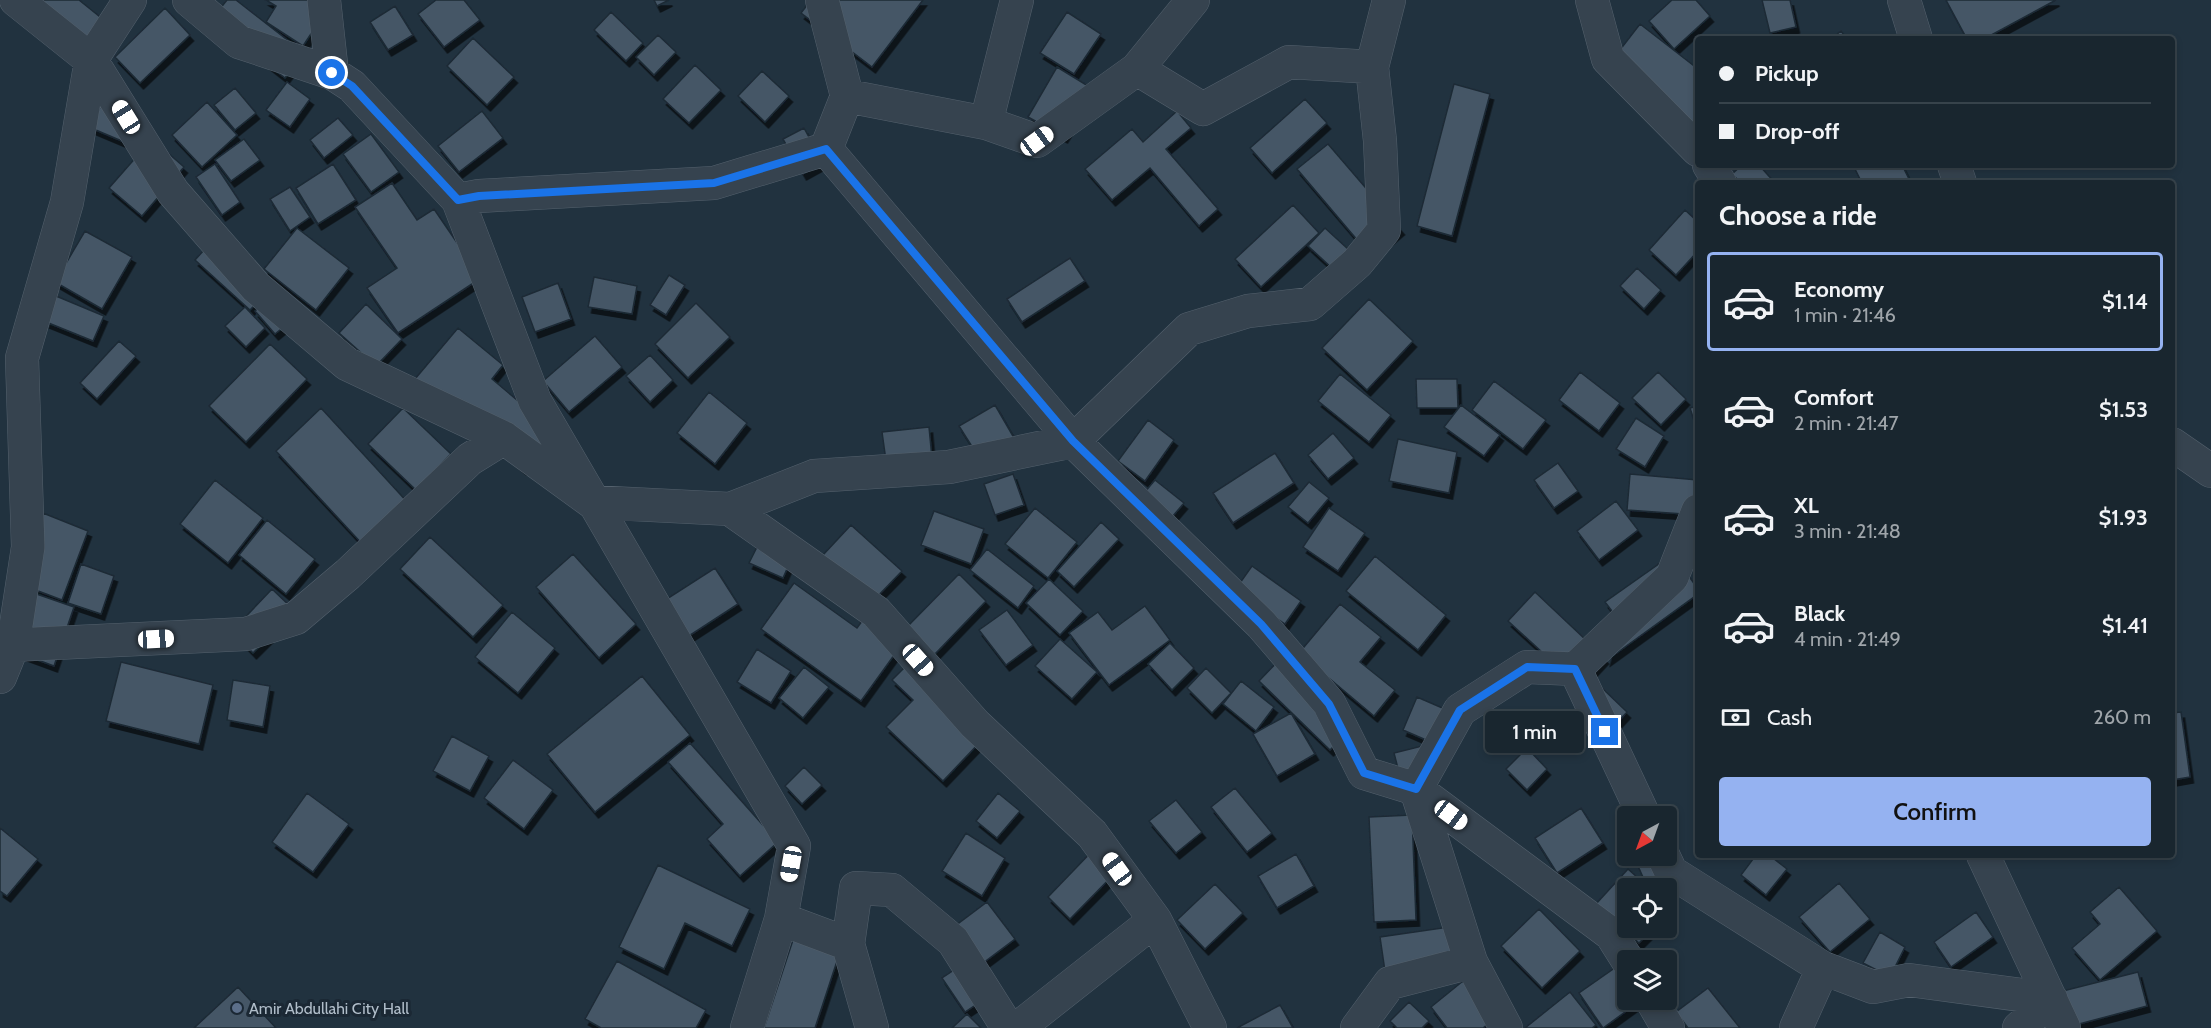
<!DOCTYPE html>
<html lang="en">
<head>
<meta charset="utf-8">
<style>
	body { margin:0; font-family:Cabin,sans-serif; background:#26323b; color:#f1f3f6; height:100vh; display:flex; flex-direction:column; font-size:22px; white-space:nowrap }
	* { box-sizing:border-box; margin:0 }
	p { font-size:20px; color:#9fa5aa }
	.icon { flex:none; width:33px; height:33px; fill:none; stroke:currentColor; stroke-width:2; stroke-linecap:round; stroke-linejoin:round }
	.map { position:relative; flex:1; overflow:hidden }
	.sheet { position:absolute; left:1695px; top:180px; width:480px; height:678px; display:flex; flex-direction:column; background:#19262f; border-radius:6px; box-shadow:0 3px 9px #0003,0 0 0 2px #37434b }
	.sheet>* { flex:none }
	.guide { position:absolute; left:1695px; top:36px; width:480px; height:132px; border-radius:6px; box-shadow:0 3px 9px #0003,0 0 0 2px #37434b; display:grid; align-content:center; height:132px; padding:0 24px; background:#19262f }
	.needle { width:39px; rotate:221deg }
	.controls { position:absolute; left:1617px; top:806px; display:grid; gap:12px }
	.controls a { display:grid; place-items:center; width:60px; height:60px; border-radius:6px; background:#19262f; box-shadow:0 3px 9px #0003,0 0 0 2px #37434b; font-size:30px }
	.end { position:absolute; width:27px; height:27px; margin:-14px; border:8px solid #1a73e8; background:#fff; box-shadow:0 0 0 3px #fff }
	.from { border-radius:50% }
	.bubble { position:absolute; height:42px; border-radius:6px; background:#19262f; box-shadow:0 3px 9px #0003,0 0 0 2px #37434b; font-size:20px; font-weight:600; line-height:42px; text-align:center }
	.car { position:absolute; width:18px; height:36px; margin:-18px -9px; border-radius:8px; box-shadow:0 0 4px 2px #0007; background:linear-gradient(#fff 24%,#345 0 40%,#fff 0 76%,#345 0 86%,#fff 0) }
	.guide b { display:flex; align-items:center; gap:21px; height:57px; font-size:22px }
	.guide b+b { border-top:2px solid #37434b }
	.guide i { width:15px; height:15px; background:#f1f3f6 }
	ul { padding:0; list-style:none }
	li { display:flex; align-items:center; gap:18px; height:99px; margin:0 12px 9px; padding:0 12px; border:3px solid transparent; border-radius:6px }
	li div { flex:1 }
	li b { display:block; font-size:22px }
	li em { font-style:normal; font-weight:600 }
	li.active { border-color:#95b2f1 }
	li>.icon { width:54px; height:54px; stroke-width:1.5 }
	h2 { padding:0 24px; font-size:27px; line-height:72px }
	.pay { display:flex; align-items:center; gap:15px; height:66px; padding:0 24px; font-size:22px }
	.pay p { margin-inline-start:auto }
	.button { display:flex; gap:12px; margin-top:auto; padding:12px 24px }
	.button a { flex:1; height:69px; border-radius:6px; background:#95b2f1; color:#111; font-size:24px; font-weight:600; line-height:69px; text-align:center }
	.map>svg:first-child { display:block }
	.building { fill:#455766; stroke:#1d2a36; stroke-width:1.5; filter:url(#shadow) }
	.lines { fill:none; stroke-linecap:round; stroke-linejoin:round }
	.minor-casing { stroke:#54616d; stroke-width:34 }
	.minor { stroke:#36434f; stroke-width:33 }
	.route { stroke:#1a73e8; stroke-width:8 }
	.service-dot { fill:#5c6f8a; stroke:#1b2834; stroke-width:2 }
	.labels { text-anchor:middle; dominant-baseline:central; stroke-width:6; stroke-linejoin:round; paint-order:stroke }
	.poi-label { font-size:16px; fill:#b1beca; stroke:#1b2834; text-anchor:start }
</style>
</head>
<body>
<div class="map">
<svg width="2211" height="1028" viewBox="0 0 2211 1028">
	<defs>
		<filter id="shadow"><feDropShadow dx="3.5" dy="6" stdDeviation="0" flood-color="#0009"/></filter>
	</defs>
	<rect width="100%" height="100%" fill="#21323f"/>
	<path class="building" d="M14,0H79L110,25L84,57Z
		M227,0H236L304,53L285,78L211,20Z
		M266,0H309L326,11L303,46L266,22L276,6Z
		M436,0H464L480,20L444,47L418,14Z
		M654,0H669L657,6Z
		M811,0H923L872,67L801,13Z
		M1672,0H1696L1710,16L1674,49L1649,21Z
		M1762,0H1790L1796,27L1770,33Z
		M1946,0H2056L1984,39H1967Z
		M395,6L413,35L388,50L370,22Z
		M165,8L190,35L140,83L115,57Z
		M611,12L643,43L626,61L594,30Z
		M1067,12L1101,34L1074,74L1040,53Z
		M1640,24L1698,69V140L1606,68Z
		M1841,31L1847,39H1831Z
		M658,35L676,52L654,75L636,57Z
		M473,38L514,77L487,105L447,66Z
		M695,65L721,90L689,123L663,99Z
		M1057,67L1093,89L1064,137L1028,117Z
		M762,71L789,96L765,122L738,96Z
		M287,82L310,99L290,127L266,110Z
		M1454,84L1490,94L1452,236L1417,226Z
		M235,88L256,113L235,130L214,105Z
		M1305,99L1327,123L1272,173L1250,148Z
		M103,100L136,147L91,128Z
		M207,102L237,135L202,167L172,135Z
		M482,111L503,138L459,172L438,146Z
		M1177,111L1191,128L1166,149L1218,209L1199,226L1150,168L1112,200L1085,169L1132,129L1143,142Z
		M338,118L353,135L324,158L310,140Z
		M804,128L823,163L803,174L783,139Z
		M371,134L399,172L371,192L343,154Z
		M152,139L184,167L142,216L109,188Z
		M244,139L260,160L231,181L215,160Z
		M1328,144L1401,229L1370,255L1297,169Z
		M215,164L240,202L222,215L196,177Z
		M333,164L356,200L318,224L296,188Z
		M1742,165H1759L1775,183H1741L1732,174Z
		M1853,165H1902L1911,183H1862Z
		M392,183L417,220L434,209L481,278L398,333L367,288L397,268L355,207Z
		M290,187L310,217L290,231L270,199Z
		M1293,205L1319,233L1261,287L1235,259Z
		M1685,210L1698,222V251L1676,275L1649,250Z
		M297,228L349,268L316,310L264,269Z
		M1325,228L1349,250L1333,269L1308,246Z
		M85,231L132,257L102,309L55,282Z
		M214,239L270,289L250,310L195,260Z
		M1070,258L1085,281L1022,322L1007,299Z
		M1637,268L1661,290L1644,309L1620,286Z
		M669,275L685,285L666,315L650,305Z
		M594,277L637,286L632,314L588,307Z
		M558,283L571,319L535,332L522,297Z
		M56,296L104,316L93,341L46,322Z
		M271,297L291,321L275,334L255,311Z
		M1369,299L1413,341L1367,390L1322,348Z
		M696,303L730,337L688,378L655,344Z
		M366,304L402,339L376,366L339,333Z
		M245,307L265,328L246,347L225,326Z
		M458,328L503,365L492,379L555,432L523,469L415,379Z
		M595,336L622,367L569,412L543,381Z
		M119,341L136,356L97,399L80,383Z
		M270,344L307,379L246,442L209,406Z
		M650,355L673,380L650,402L626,376Z
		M1580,372L1620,403L1599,431L1559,400Z
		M1658,372L1686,399L1661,425L1632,398Z
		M1340,374L1391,415L1369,442L1318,401Z
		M1416,379H1457L1458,408H1417Z
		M1494,381L1546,420L1523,449L1472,410Z
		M709,392L747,423L715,464L677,433Z
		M995,405L1017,443L983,464L959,426Z
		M1461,405L1500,435L1484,456L1444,427Z
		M1698,406V433L1690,408Z
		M321,408L410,505L365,547L276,451Z
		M403,408L451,454L416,490L368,444Z
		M1636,418L1664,436L1645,467L1616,449Z
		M1148,420L1174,440L1145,481L1118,461Z
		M929,427L933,469L888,475L882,432Z
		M1333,433L1354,458L1328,479L1308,455Z
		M1398,439L1457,452L1449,493L1389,481Z
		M1275,453L1294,483L1233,523L1213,493Z
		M1558,463L1578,491L1554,508L1534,480Z
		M1013,474L1024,505L995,515L984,484Z
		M1630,474L1698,480V515L1627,510Z
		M215,480L263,518L228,563L180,524Z
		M1155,480L1184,503L1155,537L1127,513Z
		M1309,482L1329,498L1308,523L1288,507Z
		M1616,501L1638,530L1599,560L1577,531Z
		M1035,508L1077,542L1048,578L1005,544Z
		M1329,508L1365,533L1338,571L1303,547Z
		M934,511L984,529L971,564L921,545Z
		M43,513L88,531L62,600L17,583Z
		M267,520L315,559L286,594L239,555Z
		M1101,522L1119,539L1074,587L1057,571Z
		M851,525L902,571L873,601L823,555Z
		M430,537L503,605L473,637L400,569Z
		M757,547L790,562L783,578L749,563Z
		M987,549L1034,586L1018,608L970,570Z
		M573,554L636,624L599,658L536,587Z
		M1673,554L1698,589V594L1607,660L1618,619L1605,602Z
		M1375,556L1446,615L1418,650L1346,591Z
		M81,564L114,576L101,614L68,603Z
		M1252,566L1301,601L1285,624L1235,590Z
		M715,568L738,604L672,647L648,611Z
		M959,574L986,601L935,654L907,627Z
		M1049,579L1083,611L1060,635L1026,603Z
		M794,583L857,628L868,613L905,640L861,701L761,629Z
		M272,589L295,611L253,653L232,631Z
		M25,590L74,607L54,666L5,648Z
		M1535,592L1605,658L1579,686L1508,621Z
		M1340,604L1381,637L1360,662L1395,690L1374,716L1299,653Z
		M1145,606L1170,640L1109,685L1069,633L1098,612L1112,630Z
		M1007,610L1033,645L1006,665L979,630Z
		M512,612L555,648L518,693L475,657Z
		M1060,639L1097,672L1072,699L1035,666Z
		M1170,643L1194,668L1172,690L1148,664Z
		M757,649L791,671L771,703L737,682Z
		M1285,654L1356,724L1330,750L1259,681Z
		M121,662L213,685L199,744L106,721Z
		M804,667L829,687L803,718L779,698Z
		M905,667L982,740L943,781L886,727L913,700L892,680Z
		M1206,668L1231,693L1212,713L1187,688Z
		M642,676L690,735L595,812L547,754Z
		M233,680L270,686L263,727L227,720Z
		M1241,681L1274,707L1256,731L1223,704Z
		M1603,689L1627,712L1608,733L1583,710Z
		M1417,697L1447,710L1433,743L1403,730Z
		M2181,712L2190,777L2172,780V713Z
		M1291,713L1315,754L1277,776L1253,734Z
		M452,736L489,756L470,791L433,771Z
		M690,743L778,842L740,876L707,839L723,824L668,762Z
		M1434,743L1402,784L1394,753Z
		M1527,748L1547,769L1527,790L1506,769Z
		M513,760L553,790L524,829L484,798Z
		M804,767L822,785L802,804L785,786Z
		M1235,788L1272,833L1247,852L1211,807Z
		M307,793L349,824L313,872L272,842Z
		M998,793L1020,811L997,838L976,821Z
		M1176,800L1202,832L1176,853L1149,821Z
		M1581,808L1603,843L1557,873L1535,838Z
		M1412,815L1416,920L1374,922L1369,817Z
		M0,828L38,859L7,896L0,891Z
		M966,833L1005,858L982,896L942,871Z
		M1666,838L1681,871L1647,886L1633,855H1666Z
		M1099,844L1122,866L1070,919L1048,897Z
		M1296,854L1314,886L1277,908L1258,876Z
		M1756,855H1769L1787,869L1766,895L1741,875Z
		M658,865L750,909L732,946L685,923L664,969L619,947Z
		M1628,869L1649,888H1628V927H1655L1639,943L1596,904Z
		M1839,883L1870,919L1830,952L1799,917Z
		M1215,884L1243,913L1205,949L1177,920Z
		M2119,887L2157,931L2100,980L2072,948L2100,924L2090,912Z
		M987,902L1015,939L979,966L951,929Z
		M1539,909L1580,951L1542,988L1501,946Z
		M1976,912L1993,937L1951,967L1934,942Z
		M1456,926L1462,967L1386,978L1380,937Z
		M1880,932L1905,947L1890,977L1863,963Z
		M793,940L839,955L815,1028H764Z
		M969,960L992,994L965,1012L942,978Z
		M617,961L706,1010L696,1028H601L585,1019Z
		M1619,965L1628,977V999H1643L1603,1028L1579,993Z
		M2138,972L2147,1006L2064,1028L2047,995Z
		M1463,981L1494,1019L1483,1028H1447L1431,1007Z
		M238,987L276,1028H194Z
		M1708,988L1740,1028H1688L1676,1012Z
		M1570,992L1596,1025L1592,1028H1525Z
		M1409,1002L1429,1021L1422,1028H1397L1390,1021Z
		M1280,1005L1293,1028H1237Z
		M967,1014L981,1028H952Z"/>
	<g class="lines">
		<defs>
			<path id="minor" d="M16,0L91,60L173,192L256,287L347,364L504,438L592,502L730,509L814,476L949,467L1073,441L1189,329L1248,311L1310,304L1357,263L1384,230L1380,141L1372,67L1389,0
				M189,0L239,42L332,73L352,86L458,200L535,401L794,846L781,919L747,1028
				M324,0L332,73
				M822,0L847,96L826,149L1073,441L1261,624L1329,703L1364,773L1416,789L1611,934L1628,961
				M1193,0L1137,69L1203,109L1289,62L1372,67
				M1592,0L1608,59L1698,150
				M1904,0L1916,39
				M847,96L986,123L1017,0
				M986,123L1037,141L1137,69
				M1709,165L1720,183
				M1954,165L1960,183
				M458,200L479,196L714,183L826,149
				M2172,444L2211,471
				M730,509L876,612L975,724L1092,834L1155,920L1210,1028
				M13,645L246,634L296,618L348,574L470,459L504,438
				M1575,669L1644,816
				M0,677L13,645L28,547L22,358L67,202L91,60L130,0
				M1663,855L1671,872L1823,968L1796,1028
				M1983,855L2064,1028
				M781,919L848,944L872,1028
				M848,944L856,888L892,890L953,941L1008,1028
				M1471,962L1416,789L1460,710L1527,667L1575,669L1672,577L1698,511
				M1823,968L1873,987L1909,980L2051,999
				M1651,999L1668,1028
				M1018,1028L1155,920
				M1357,1028L1390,983L1471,962L1506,1028
				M2019,1028L2051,999"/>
		</defs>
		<use href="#minor" class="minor-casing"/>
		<use href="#minor" class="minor"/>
	</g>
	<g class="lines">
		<path class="route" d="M332,73L352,86L458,200L479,196L714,183L826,149L1073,441L1261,624L1329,704L1364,773L1416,789L1460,710L1527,667L1575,669L1605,732"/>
	</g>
	<circle class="service-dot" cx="237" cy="1008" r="6"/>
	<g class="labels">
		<g class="poi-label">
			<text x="249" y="1008">Amir Abdullahi City Hall</text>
		</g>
	</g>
</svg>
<div class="controls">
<a><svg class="needle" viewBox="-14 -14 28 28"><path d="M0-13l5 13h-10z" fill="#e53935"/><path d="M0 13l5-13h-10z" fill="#9fa5aa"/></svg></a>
<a><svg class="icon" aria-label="locate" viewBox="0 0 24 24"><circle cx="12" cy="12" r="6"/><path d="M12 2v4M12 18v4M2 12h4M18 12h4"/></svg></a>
<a><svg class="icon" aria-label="layers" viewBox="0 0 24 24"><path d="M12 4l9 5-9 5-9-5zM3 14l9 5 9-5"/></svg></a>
</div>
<i class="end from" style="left:332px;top:73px"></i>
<i class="end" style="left:1605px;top:732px"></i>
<div class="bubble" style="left:1485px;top:711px;width:99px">1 min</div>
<i class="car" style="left:126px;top:117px;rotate:328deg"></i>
<i class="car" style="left:1037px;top:141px;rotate:54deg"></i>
<i class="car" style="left:156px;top:639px;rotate:87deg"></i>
<i class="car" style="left:918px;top:660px;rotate:138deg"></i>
<i class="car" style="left:1451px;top:815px;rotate:127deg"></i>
<i class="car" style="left:791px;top:864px;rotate:190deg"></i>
<i class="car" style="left:1117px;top:869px;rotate:324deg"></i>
<div class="guide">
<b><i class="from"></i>Pickup</b>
<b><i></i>Drop-off</b>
</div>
<section class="sheet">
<h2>Choose a ride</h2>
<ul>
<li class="active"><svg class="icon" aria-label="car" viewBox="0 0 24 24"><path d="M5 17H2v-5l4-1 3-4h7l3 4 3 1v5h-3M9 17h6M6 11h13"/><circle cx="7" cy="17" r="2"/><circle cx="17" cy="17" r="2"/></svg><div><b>Economy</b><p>1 min · 21:46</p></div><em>$1.14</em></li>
<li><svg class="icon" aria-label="car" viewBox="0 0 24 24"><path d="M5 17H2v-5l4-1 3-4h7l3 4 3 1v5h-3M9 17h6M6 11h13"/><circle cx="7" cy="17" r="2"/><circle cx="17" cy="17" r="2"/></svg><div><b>Comfort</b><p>2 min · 21:47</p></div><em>$1.53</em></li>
<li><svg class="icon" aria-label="car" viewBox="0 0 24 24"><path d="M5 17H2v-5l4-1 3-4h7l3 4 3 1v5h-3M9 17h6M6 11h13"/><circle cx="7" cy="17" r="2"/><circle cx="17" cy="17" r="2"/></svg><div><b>XL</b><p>3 min · 21:48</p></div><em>$1.93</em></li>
<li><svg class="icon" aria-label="car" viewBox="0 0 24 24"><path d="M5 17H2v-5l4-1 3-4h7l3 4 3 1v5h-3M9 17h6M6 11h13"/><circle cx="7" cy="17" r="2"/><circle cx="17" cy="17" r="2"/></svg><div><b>Black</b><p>4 min · 21:49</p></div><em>$1.41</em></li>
</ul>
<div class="pay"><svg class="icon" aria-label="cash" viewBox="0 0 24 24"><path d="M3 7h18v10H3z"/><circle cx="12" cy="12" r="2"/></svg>Cash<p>260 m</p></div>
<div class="button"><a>Confirm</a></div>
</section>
</div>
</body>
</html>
